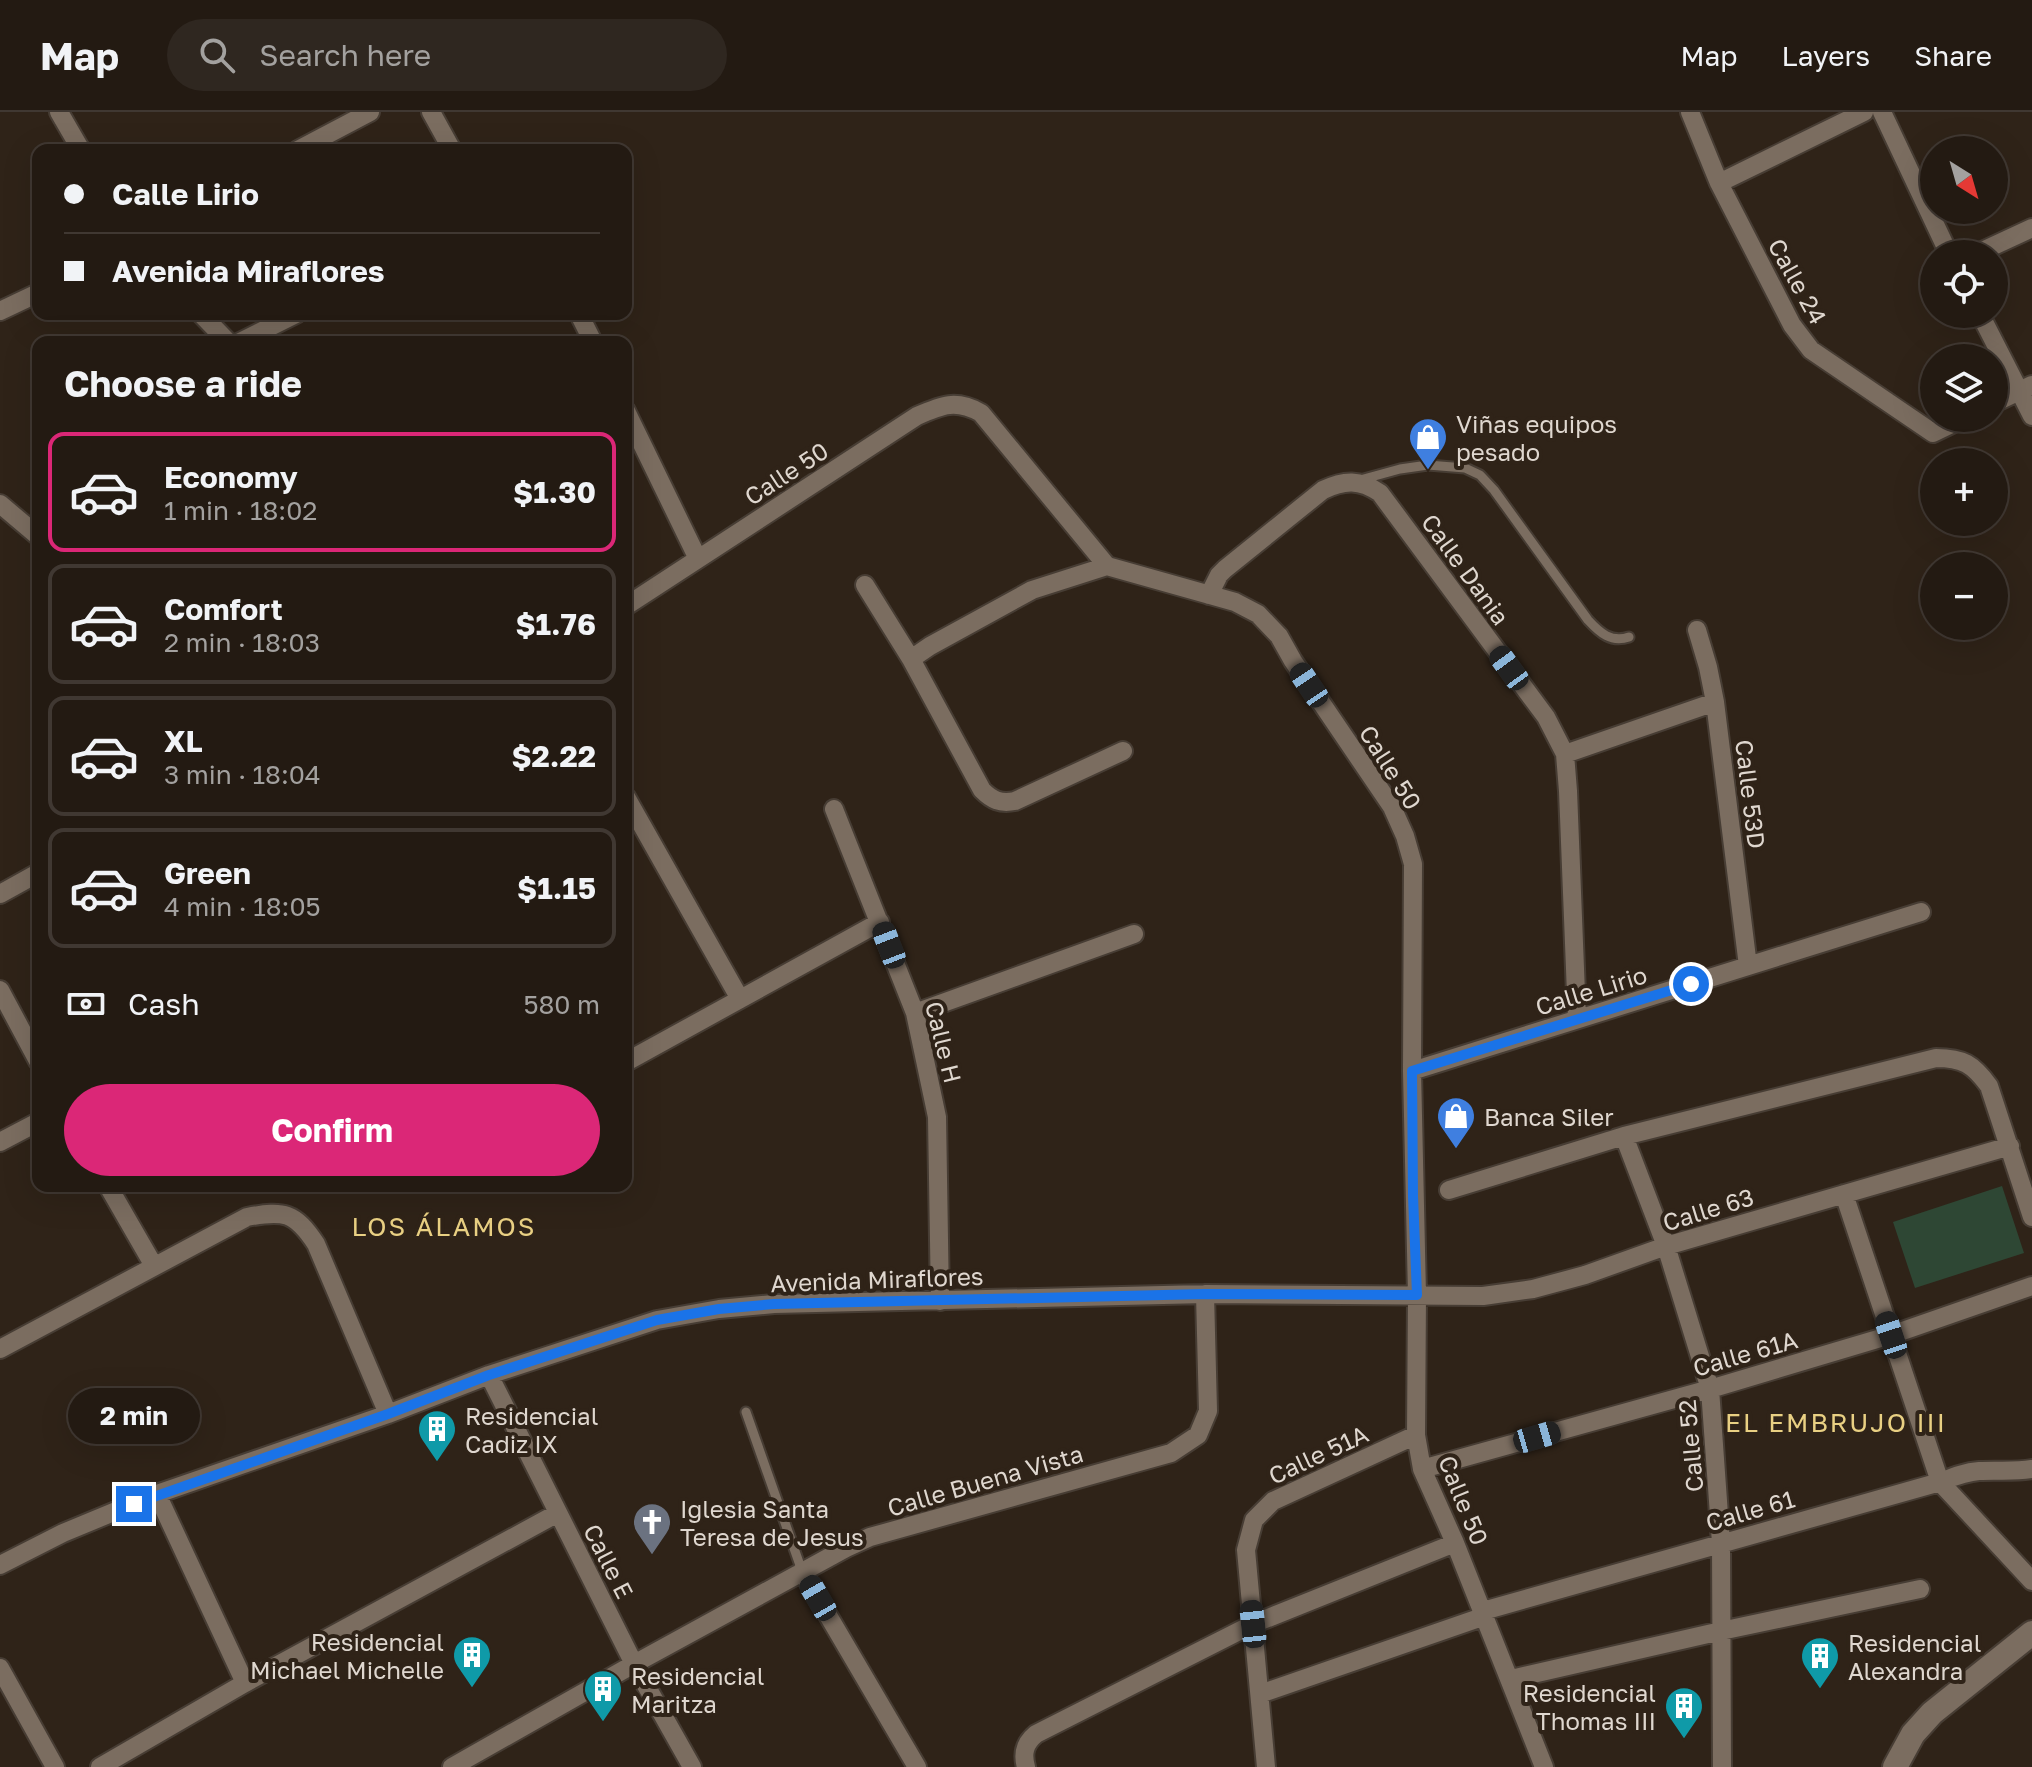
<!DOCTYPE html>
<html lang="en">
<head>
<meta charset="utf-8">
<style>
	body { margin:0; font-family:"Golos Text",sans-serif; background:#2f2720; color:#f1f3f6; height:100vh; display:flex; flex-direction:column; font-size:30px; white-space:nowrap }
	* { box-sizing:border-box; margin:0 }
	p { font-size:26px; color:#a3a19f }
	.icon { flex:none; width:44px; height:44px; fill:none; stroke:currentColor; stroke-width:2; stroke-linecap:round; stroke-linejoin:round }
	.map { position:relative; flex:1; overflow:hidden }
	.side { position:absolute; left:32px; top:224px; width:600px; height:856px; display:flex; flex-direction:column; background:#231a12; border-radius:16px; box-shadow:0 8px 32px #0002,0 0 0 2px #403832 }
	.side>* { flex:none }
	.guide { position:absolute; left:32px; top:32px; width:600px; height:176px; border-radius:16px; box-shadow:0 8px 32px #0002,0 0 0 2px #403832; display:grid; align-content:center; height:176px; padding:0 32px; background:#231a12 }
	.needle { width:52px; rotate:143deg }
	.controls { position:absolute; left:1920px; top:24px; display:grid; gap:16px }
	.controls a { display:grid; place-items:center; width:88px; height:88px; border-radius:50%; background:#231a12; box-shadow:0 8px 32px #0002,0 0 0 2px #403832; font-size:40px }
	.end { position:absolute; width:36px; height:36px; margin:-18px; border:10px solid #1a73e8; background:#fff; box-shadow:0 0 0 4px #fff }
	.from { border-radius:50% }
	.bubble { position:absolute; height:56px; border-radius:28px; background:#231a12; box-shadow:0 8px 32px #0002,0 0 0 2px #403832; font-size:26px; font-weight:700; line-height:56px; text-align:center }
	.car { position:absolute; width:24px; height:48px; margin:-24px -12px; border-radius:10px; box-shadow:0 0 6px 2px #0007; background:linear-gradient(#222 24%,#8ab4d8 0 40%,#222 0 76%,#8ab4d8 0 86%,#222 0) }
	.guide b { display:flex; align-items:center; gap:28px; height:76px; font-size:30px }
	.guide b+b { border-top:2px solid #403832 }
	.guide i { width:20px; height:20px; background:#f1f3f6 }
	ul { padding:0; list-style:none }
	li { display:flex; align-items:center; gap:24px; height:120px; margin:0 16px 12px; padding:0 16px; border:4px solid #403832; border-radius:16px }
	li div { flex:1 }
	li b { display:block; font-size:30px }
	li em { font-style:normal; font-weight:700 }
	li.selected { border-color:#db2777 }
	li>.icon { width:72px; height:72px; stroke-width:1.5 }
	h2 { padding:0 32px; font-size:36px; line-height:96px }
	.pay { display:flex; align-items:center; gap:20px; height:88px; padding:0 32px; font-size:30px }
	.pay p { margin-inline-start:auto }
	.action { display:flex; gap:16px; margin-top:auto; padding:16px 32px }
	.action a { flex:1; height:92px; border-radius:48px; background:#db2777; color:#fff; font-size:32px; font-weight:700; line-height:92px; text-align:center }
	header { display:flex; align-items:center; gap:48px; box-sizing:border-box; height:112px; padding:0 40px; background:#231a12; border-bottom:2px solid #403832 }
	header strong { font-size:38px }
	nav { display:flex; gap:44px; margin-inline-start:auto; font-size:28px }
	.search { width:560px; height:72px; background:#2f2720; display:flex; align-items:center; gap:20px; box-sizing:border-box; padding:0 28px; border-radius:44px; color:#a3a19f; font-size:30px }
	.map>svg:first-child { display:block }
	.pitch { fill:#2e4734 }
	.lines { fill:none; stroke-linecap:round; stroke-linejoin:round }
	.service-casing { stroke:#473d34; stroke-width:13 }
	.minor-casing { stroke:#473d34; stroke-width:22 }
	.tertiary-casing { stroke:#473d34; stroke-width:28 }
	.service { stroke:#7b6d60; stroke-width:9 }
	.minor { stroke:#7b6d60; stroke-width:18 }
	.tertiary { stroke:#7b6d60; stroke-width:24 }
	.route { stroke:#1a73e8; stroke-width:10 }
	.labels { text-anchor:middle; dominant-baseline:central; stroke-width:8; stroke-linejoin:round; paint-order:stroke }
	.street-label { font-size:24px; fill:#dfd7cf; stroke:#2f2318 }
	.poi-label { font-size:24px; fill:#dfd7cf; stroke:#2f2318; text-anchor:start }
	.neighbourhood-label { font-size:26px; letter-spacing:2px; fill:#e9d083; stroke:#2f2318 }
</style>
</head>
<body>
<header>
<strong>Map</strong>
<div class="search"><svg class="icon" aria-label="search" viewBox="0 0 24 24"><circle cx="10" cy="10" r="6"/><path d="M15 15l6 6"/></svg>Search here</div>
<nav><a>Map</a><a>Layers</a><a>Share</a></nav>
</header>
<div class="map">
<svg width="2032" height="1655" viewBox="0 0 2032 1655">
	<rect width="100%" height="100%" fill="#2f2318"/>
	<path class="pitch" d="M2002,1074L2024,1141L1915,1176L1893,1110Z"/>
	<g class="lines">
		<defs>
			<path id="service" d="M1360,368L1400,357L1428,353L1465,356L1480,363L1494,378L1588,508C1600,521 1611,531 1629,525
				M746,1300L802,1459"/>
			<path id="minor" d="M59,0L81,38
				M431,0L452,38
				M1690,0L1719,71L1792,213L1811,238L1933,321L1964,306
				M1882,0L1949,142
				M298,38L370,0
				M1719,71L1864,0
				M1976,142L2032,116
				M0,199L38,181
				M201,202L228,230
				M579,202L593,230
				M1980,202L2032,304
				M240,230L296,202
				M1994,291L2032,273
				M626,299L698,447
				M0,392L38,424
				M1107,454L1032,478L930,534L911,547L982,678C992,688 1000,692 1015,689L1123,639
				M865,473L911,547
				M1209,483L1219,463L1225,457L1323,378C1344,368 1360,367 1380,381L1546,605L1565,642L1568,679L1577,907
				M626,494L917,304C942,293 956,287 981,301L1107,454L1235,490L1258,502L1279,524L1293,549L1392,695L1405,724L1413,752L1412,959L1417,1183L1416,1323L1422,1357L1455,1431L1544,1655
				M1697,518L1708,555L1715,590L1748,854
				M1565,642L1715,590
				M626,685L740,887
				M834,697L915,901L937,1005L940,1189
				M0,782L38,761
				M0,878L38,949
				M915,901L1134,822
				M626,950L880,810
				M1412,959L1921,800
				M1624,1024L1666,1134L1710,1277L1721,1431L1722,1655
				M0,1030L38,1010
				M108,1074L154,1154
				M1449,1078L1624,1024L1936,946C1963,946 1973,952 1989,974L2032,1105
				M1844,1082L1940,1370L2032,1469
				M0,1237L247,1105C284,1098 295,1100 316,1132L388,1302
				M489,1263L634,1552L692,1655
				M1422,1357L1710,1277L1891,1223L2032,1174
				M157,1382L245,1571
				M0,1453L63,1421L157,1382L388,1302L489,1263L657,1208L719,1197L774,1192L1205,1182L1483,1184L1533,1177L1585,1163L1666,1134L2010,1034
				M802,1459L917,1655
				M1483,1499L1940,1370C1953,1365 1965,1360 1979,1359C1997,1358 2014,1360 2032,1357
				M0,1556L55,1655
				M1511,1567L1721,1519L1920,1477
				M1260,1582L1485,1504
				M100,1655L245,1571L558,1401
				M452,1655L634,1552L846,1436L870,1425L1171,1341L1198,1323L1208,1299L1205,1182
				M1026,1655C1022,1641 1025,1631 1036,1622L1253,1512L1455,1431
				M1266,1655L1246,1438L1254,1408L1273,1389L1416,1323"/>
			<path id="tertiary" d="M1895,1655L1913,1622L1932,1601L2032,1521"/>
		</defs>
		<use href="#service" class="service-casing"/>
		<use href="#minor" class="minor-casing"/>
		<use href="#tertiary" class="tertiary-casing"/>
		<use href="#service" class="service"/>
		<use href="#minor" class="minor"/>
		<use href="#tertiary" class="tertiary"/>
	</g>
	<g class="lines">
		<path class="route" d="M134,1392L388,1302L489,1263L657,1208L719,1197L774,1192L1205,1182L1417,1183L1413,1084L1412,959L1691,872"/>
	</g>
	<defs>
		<symbol id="shop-pin" viewBox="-11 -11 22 30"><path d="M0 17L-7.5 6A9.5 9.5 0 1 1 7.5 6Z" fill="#3f7fe0" stroke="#2f2318"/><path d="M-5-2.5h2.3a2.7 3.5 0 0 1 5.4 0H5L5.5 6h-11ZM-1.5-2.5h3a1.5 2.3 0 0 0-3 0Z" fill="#fff"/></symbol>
		<symbol id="building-pin" viewBox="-11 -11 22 30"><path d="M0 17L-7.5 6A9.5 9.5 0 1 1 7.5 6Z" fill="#0f9aa8" stroke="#2f2318"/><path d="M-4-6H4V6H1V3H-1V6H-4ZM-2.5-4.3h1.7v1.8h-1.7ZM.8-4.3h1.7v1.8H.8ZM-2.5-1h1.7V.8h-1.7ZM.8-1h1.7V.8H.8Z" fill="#fff"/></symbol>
		<symbol id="church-pin" viewBox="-11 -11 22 30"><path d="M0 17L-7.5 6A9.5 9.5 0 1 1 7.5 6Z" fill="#6b7280" stroke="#2f2318"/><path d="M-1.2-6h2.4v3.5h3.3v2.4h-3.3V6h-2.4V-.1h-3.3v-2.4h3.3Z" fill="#fff"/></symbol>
	</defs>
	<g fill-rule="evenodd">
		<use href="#shop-pin" x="1406" y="303" width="44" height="60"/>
		<use href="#shop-pin" x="1434" y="982" width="44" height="60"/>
		<use href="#building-pin" x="415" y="1295" width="44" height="60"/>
		<use href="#church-pin" x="630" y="1388" width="44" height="60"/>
		<use href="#building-pin" x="450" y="1521" width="44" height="60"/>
		<use href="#building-pin" x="1798" y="1522" width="44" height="60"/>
		<use href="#building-pin" x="581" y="1555" width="44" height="60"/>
		<use href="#building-pin" x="1662" y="1572" width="44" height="60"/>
	</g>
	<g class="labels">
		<g class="street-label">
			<text transform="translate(1798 169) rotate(61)">Calle 24</text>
			<text transform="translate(786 361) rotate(-33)">Calle 50</text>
			<text transform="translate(1466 457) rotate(54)">Calle Dania</text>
			<text transform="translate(1391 655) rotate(58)">Calle 50</text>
			<text transform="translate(1751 682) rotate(83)">Calle 53D</text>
			<text transform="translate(1591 878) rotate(-17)">Calle Lirio</text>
			<text transform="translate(944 930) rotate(76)">Calle H</text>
			<text transform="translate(1708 1097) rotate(-17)">Calle 63</text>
			<text transform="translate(877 1167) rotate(-2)">Avenida Miraflores</text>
			<text transform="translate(1745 1241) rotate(-16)">Calle 61A</text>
			<text transform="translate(1690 1334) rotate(-95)">Calle 52</text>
			<text transform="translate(1318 1342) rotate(-25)">Calle 51A</text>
			<text transform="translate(985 1368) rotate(-16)">Calle Buena Vista</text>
			<text transform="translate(1464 1388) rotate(68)">Calle 50</text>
			<text transform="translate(1750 1398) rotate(-16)">Calle 61</text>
			<text transform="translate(609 1449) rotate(63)">Calle E</text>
		</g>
		<g class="poi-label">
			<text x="1456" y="311">Viñas equipos<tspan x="1456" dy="28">pesado</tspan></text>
			<text x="1484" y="1004">Banca Siler</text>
			<text x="465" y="1303">Residencial<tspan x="465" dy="28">Cadiz IX</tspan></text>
			<text x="680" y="1396">Iglesia Santa<tspan x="680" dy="28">Teresa de Jesus</tspan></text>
			<text x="444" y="1529" text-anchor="end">Residencial<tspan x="444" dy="28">Michael Michelle</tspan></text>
			<text x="1848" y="1530">Residencial<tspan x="1848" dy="28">Alexandra</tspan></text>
			<text x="631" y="1563">Residencial<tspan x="631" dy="28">Maritza</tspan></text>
			<text x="1656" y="1580" text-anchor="end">Residencial<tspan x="1656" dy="28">Thomas III</tspan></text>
		</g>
		<g class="neighbourhood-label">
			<text x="444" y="1114">LOS ÁLAMOS</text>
			<text x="1836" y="1310">EL EMBRUJO III</text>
		</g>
	</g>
</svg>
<div class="controls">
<a><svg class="needle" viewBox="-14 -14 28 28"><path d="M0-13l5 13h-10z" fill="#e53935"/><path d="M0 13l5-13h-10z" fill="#a3a19f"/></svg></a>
<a><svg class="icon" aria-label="locate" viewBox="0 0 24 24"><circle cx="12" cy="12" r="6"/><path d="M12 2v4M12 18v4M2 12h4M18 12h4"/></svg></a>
<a><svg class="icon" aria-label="layers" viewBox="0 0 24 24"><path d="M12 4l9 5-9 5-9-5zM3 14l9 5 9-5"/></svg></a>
<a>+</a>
<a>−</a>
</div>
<i class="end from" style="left:1691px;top:872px"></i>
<i class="end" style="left:134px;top:1392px"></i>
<div class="bubble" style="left:68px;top:1276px;width:132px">2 min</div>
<i class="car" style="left:1509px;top:556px;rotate:324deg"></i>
<i class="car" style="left:1309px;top:573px;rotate:326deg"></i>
<i class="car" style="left:889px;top:833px;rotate:339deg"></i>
<i class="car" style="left:1891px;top:1223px;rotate:342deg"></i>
<i class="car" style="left:1537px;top:1325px;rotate:74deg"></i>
<i class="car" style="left:818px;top:1486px;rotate:330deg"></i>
<i class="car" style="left:1253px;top:1512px;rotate:354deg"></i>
<div class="guide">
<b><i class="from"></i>Calle Lirio</b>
<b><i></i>Avenida Miraflores</b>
</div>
<section class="side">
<h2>Choose a ride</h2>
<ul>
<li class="selected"><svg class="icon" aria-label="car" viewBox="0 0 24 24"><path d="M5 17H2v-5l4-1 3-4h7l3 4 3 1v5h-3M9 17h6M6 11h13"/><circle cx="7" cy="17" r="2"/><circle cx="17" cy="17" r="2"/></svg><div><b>Economy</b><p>1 min · 18:02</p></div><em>$1.30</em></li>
<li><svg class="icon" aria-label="car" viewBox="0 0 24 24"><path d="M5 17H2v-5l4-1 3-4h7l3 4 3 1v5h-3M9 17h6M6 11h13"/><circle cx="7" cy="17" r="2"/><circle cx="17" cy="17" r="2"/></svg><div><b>Comfort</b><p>2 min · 18:03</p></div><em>$1.76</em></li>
<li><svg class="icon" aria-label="car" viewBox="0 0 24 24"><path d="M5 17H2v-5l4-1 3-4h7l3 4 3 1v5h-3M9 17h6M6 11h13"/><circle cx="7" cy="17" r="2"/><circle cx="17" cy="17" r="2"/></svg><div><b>XL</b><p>3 min · 18:04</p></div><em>$2.22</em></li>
<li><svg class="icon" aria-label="car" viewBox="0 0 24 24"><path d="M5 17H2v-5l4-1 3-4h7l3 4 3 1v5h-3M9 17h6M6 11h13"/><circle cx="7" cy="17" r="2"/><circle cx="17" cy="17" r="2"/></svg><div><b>Green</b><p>4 min · 18:05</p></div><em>$1.15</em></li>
</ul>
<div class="pay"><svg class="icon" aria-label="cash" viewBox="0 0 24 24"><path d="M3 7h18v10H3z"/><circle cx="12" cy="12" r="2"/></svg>Cash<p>580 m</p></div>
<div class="action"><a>Confirm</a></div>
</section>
</div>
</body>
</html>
